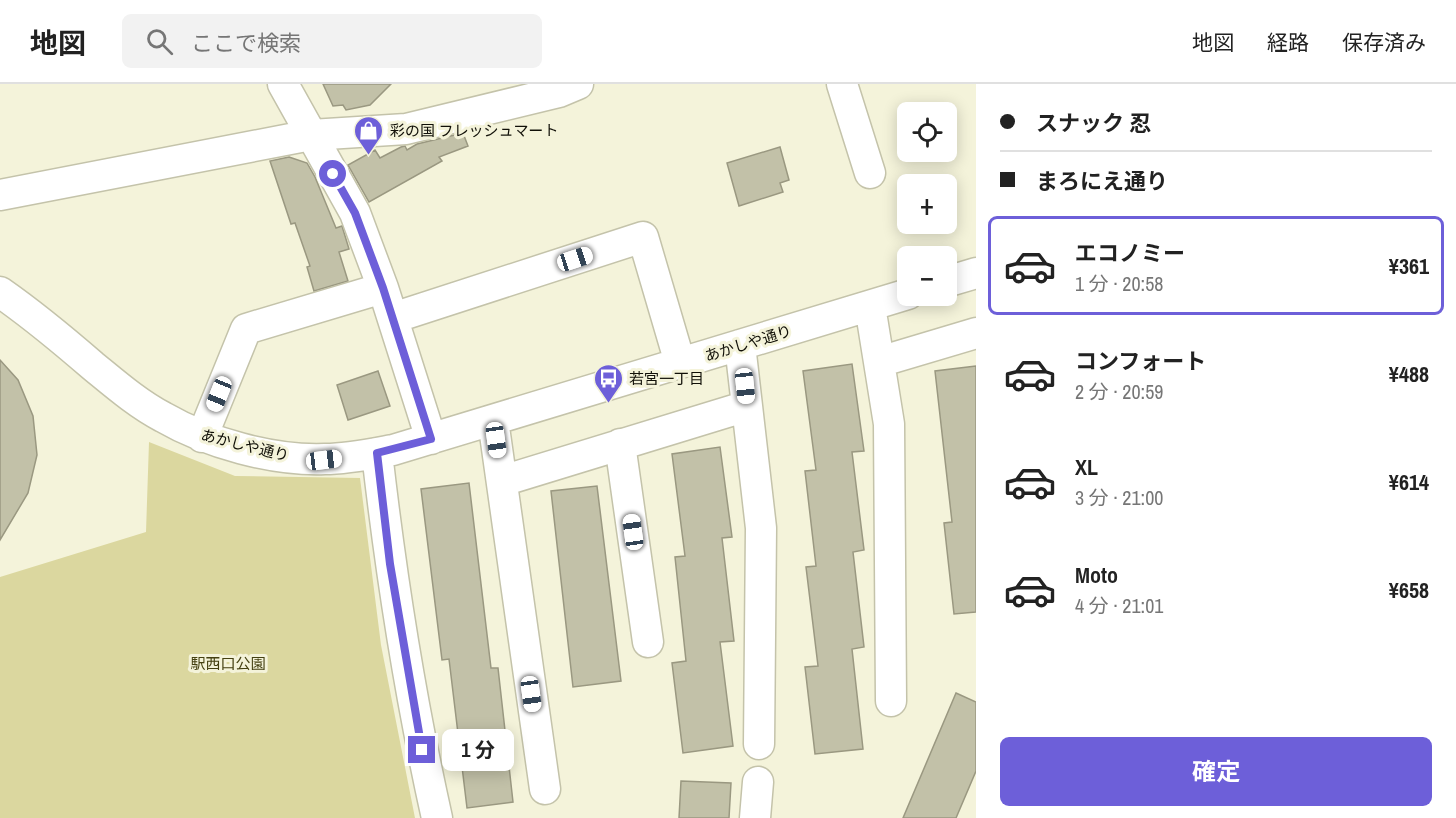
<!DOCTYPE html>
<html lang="ja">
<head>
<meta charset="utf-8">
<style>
	body { margin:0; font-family:"Archivo Narrow","Noto Sans JP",sans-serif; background:#f2f2f2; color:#222; height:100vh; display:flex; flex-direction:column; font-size:22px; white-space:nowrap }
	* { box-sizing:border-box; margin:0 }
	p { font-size:20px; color:#767676 }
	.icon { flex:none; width:33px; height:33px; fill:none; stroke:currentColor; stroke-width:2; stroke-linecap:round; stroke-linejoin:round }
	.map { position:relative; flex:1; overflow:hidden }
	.drawer { display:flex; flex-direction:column; background:#fff; width:480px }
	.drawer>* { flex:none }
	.hud { display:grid; align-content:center; height:132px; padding:0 24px; background:#fff }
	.tools { position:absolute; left:897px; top:18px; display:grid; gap:12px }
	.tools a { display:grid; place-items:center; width:60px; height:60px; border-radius:9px; background:#fff; box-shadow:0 3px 15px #0003; font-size:30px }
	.end { position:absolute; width:27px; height:27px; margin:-14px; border:8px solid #6d5fd9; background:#fff; box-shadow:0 0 0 3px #fff }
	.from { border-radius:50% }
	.bubble { position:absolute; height:42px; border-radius:9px; background:#fff; box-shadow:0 3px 15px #0003; font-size:20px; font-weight:700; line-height:42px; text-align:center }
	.car { position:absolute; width:18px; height:36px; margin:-18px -9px; border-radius:8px; box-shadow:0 0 4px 2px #0007; background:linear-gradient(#fff 24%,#345 0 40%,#fff 0 76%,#345 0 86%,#fff 0) }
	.hud b { display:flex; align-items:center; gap:21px; height:57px; font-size:22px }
	.hud b+b { border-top:2px solid #e0e0e0 }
	.hud i { width:15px; height:15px; background:#222 }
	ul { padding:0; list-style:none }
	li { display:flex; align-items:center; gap:18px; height:99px; margin:0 12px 9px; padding:0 12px; border:3px solid transparent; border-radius:9px }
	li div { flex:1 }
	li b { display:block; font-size:22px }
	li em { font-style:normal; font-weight:700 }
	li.current { border-color:#6d5fd9 }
	li>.icon { width:54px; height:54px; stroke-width:1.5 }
	.cta { display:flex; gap:12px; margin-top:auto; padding:12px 24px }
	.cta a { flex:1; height:69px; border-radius:9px; background:#6d5fd9; color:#fff; font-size:24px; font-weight:700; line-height:69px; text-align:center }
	header { display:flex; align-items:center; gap:36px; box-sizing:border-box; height:84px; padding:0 30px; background:#fff; border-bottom:2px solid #e0e0e0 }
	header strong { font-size:28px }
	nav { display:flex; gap:33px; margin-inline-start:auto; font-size:21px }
	.search { width:420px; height:54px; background:#f2f2f2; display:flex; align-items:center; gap:15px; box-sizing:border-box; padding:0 21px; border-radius:9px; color:#767676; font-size:22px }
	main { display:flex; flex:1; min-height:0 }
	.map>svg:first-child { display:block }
	.green { fill:#dbd79f }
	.building { fill:#c2c1a8; stroke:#9a9881; stroke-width:1.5 }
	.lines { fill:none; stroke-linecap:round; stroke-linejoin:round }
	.minor-casing { stroke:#c4c3aa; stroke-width:33 }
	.minor { stroke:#fff; stroke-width:30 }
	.route { stroke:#6d5fd9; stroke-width:8 }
	.labels { text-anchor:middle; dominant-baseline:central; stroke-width:6; stroke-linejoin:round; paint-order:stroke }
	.poi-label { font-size:15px; fill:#100f07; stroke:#f4f3da; text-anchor:start }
	.street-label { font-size:15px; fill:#100f07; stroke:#f4f3da }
	.park-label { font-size:15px; fill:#444011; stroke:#f4f3da }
</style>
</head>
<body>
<header>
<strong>地図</strong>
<div class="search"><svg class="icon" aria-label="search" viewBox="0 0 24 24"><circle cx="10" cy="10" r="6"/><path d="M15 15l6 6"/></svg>ここで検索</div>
<nav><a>地図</a><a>経路</a><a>保存済み</a></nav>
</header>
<main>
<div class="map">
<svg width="976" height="734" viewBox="0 0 976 734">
	<rect width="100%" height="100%" fill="#f4f3da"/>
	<path class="green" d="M149,358L235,392L360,394L381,561L415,734H0V493L146,448Z"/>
	<path class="building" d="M323,0H391L370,21L346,26L343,21L333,22Z
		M463,49L468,62L439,73L442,77L369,118L348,81L375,66L380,74L401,63L405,62L407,66L417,60Z
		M780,63L789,96L780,99L783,108L739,122L727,79Z
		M289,73L307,79L315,93L336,144L342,142L349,165L339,168L348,197L314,207L307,183L310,182L295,139L291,140L270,77Z
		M0,276L18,296L33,332L37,371L28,409L0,456Z
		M852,280L864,367L852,368L864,466L853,468L864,563L852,565L863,665L815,670L805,583L818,582L806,483L816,482L805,387L816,386L803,287Z
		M976,282V528L954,530L944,439L952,438L935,287Z
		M378,287L390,322L348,336L337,301Z
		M720,363L732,453L722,454L734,557L720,558L733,662L683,669L672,579L686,577L675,473L685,472L672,370Z
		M469,399L491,584H498L513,718L467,724L449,575L442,576L421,405Z
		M597,402L621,597L573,603L551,407Z
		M956,609L976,618V687L956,734H903Z
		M681,697L731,699L729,734H679Z"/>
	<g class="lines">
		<defs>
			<path id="minor" d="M283,0L355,129L383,204L431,355
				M842,0L870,89
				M0,111L311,51L406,45L559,8L578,0
				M946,198L976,189
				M0,208C33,231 63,256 93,282C115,300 138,320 163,333C208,359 273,377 325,375C347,375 371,370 393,366L908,210
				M870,222L889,340L891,617
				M393,234L643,153L680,279
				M740,261L761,444L759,660
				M879,278L976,249
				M493,336L545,705
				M202,353L246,245L383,204
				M620,360L648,558
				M377,369C391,492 410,613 437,734
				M502,397L747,322
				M755,734L758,698"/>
		</defs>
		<use href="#minor" class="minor-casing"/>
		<use href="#minor" class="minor"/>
	</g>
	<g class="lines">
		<path class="route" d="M333,90L355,129L383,204L431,355L377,369L390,480L422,666"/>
	</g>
	<defs>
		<symbol id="shop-pin" viewBox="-11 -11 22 30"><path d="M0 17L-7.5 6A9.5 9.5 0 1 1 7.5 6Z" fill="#6d5fd9" stroke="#f4f3da"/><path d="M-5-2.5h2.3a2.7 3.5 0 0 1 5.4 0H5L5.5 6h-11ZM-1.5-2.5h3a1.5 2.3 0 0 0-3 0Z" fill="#fff"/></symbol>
		<symbol id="bus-pin" viewBox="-11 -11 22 30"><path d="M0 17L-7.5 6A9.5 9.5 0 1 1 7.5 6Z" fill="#6d5fd9" stroke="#f4f3da"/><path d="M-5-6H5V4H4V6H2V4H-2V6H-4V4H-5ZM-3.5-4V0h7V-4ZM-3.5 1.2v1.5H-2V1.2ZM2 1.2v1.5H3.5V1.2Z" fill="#fff"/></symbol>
	</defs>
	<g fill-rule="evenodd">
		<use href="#shop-pin" x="352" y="30" width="33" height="45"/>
		<use href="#bus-pin" x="592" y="278" width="33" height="45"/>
	</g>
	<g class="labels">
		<g class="poi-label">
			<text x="390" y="46">彩の国 フレッシュマート</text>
			<text x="629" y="294">若宮一丁目</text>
		</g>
		<g class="street-label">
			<text transform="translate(748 259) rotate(-17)">あかしや通り</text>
			<text transform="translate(245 361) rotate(14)">あかしや通り</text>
		</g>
		<g class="park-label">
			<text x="228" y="579">駅西口公園</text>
		</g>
	</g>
</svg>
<div class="tools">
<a><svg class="icon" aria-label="locate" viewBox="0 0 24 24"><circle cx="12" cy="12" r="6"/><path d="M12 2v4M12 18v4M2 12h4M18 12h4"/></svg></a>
<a>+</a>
<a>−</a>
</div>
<i class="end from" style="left:333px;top:90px"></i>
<i class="end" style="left:422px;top:666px"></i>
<div class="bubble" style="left:442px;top:645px;width:72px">1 分</div>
<i class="car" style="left:575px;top:175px;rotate:72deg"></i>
<i class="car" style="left:745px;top:302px;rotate:174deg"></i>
<i class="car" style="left:219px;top:310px;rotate:202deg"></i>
<i class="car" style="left:496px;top:356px;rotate:172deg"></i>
<i class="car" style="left:324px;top:376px;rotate:83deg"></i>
<i class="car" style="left:633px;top:448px;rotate:352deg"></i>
<i class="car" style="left:531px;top:610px;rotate:172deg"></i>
</div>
<section class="drawer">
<div class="hud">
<b><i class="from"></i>スナック 忍</b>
<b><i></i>まろにえ通り</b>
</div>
<ul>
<li class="current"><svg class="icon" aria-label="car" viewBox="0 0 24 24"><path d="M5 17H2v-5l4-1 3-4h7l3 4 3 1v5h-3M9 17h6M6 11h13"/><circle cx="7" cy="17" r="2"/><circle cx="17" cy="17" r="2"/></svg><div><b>エコノミー</b><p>1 分 · 20:58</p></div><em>¥361</em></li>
<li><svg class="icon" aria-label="car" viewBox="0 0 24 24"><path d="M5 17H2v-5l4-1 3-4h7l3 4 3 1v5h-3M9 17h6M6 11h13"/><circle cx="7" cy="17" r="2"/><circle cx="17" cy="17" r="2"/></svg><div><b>コンフォート</b><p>2 分 · 20:59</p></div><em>¥488</em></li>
<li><svg class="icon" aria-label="car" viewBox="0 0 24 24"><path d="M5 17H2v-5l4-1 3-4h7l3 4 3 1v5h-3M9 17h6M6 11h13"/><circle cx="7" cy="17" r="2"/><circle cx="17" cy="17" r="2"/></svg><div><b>XL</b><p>3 分 · 21:00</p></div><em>¥614</em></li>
<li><svg class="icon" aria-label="car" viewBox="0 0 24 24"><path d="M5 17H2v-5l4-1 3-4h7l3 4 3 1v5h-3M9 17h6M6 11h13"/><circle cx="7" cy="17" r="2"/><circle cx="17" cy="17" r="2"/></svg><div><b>Moto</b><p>4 分 · 21:01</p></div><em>¥658</em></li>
</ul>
<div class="cta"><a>確定</a></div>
</section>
</main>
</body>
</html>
